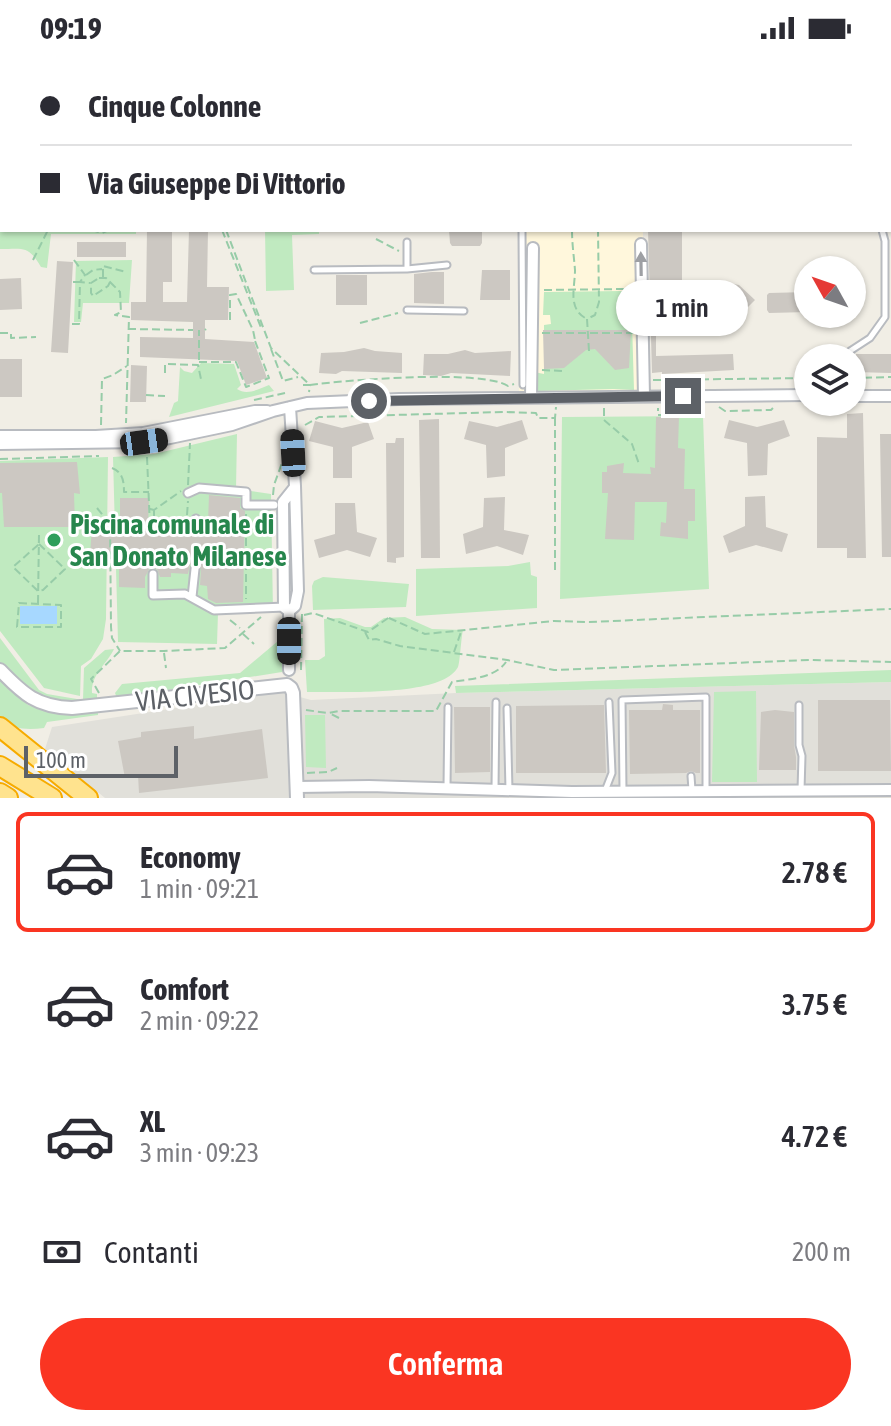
<!DOCTYPE html>
<html lang="it">
<head>
<meta charset="utf-8">
<style>
	body { margin:0; font-family:"Asap Condensed",sans-serif; background:#f7f7f7; color:#2b2b33; height:100vh; display:flex; flex-direction:column; font-size:30px; white-space:nowrap }
	* { box-sizing:border-box; margin:0 }
	p { font-size:26px; color:#7c7c81 }
	.icon { flex:none; width:44px; height:44px; fill:none; stroke:currentColor; stroke-width:2; stroke-linecap:round; stroke-linejoin:round }
	.map { position:relative; height:742px; overflow:hidden }
	.sheet { display:flex; flex-direction:column; background:#fff; flex:1 }
	.sheet>* { flex:none }
	.guide { position:absolute; left:0px; top:0px; width:892px; height:176px; box-shadow:0 2px 6px #0004; display:grid; align-content:center; height:176px; padding:0 40px; background:#fff }
	.needle { width:52px; rotate:310deg }
	.buttons { position:absolute; left:794px; top:200px; display:grid; gap:16px }
	.buttons a { display:grid; place-items:center; width:72px; height:72px; border-radius:50%; background:#fff; box-shadow:0 2px 6px #0004; font-size:40px }
	.scale { position:absolute; left:24px; bottom:20px; width:154px; box-sizing:border-box; padding-left:8px; border:4px solid #5d6167; border-top:0; font-size:22px; line-height:28px; white-space:nowrap; color:#5d6167; -webkit-text-stroke:6px #fff; paint-order:stroke }
	.end { position:absolute; width:36px; height:36px; margin:-18px; border:10px solid #5d6167; background:#fff; box-shadow:0 0 0 4px #fff }
	.from { border-radius:50% }
	.bubble { position:absolute; height:56px; border-radius:28px; background:#fff; box-shadow:0 2px 6px #0004; font-size:26px; font-weight:600; line-height:56px; text-align:center }
	.car { position:absolute; width:24px; height:48px; margin:-24px -12px; border-radius:10px; box-shadow:0 0 6px 2px #0007; background:linear-gradient(#222 24%,#8ab4d8 0 40%,#222 0 76%,#8ab4d8 0 86%,#222 0) }
	.guide b { display:flex; align-items:center; gap:28px; height:76px; font-size:30px }
	.guide b+b { border-top:2px solid #e1e1e2 }
	.guide i { width:20px; height:20px; background:#2b2b33 }
	ul { padding:14px 0 0; list-style:none }
	li { display:flex; align-items:center; gap:24px; height:120px; margin:0 16px 12px; padding:0 24px; border:4px solid transparent; border-radius:12px }
	li div { flex:1 }
	li b { display:block; font-size:30px }
	li em { font-style:normal; font-weight:600 }
	li.current { border-color:#fa3522 }
	li>.icon { width:72px; height:72px; stroke-width:1.5 }
	.pay { display:flex; align-items:center; gap:20px; height:88px; padding:0 40px; font-size:30px }
	.pay p { margin-inline-start:auto }
	.action { display:flex; gap:16px; margin-top:auto; padding:16px 40px }
	.action a { flex:1; height:92px; border-radius:48px; background:#fa3522; color:#fff; font-size:32px; font-weight:600; line-height:92px; text-align:center }
	.status { display:flex; justify-content:space-between; align-items:center; height:56px; padding:0 40px; background:#fff; direction:ltr }
	.status svg { height:22px; fill:currentColor }
	.map>svg:first-child { display:block }
	.commercial { fill:#fff7dc }
	.industrial { fill:#e1e0da }
	.green { fill:#c0eac0 }
	.water { fill:#a7d8ff }
	.building { fill:#ccc8c2 }
	.lines { fill:none; stroke-linecap:round; stroke-linejoin:round }
	.pedestrian-tunnel { stroke:#cccbc6; stroke-width:7; stroke-dasharray:7 3.5; stroke-linecap:butt }
	.service-casing { stroke:#b8bbc0; stroke-width:9 }
	.pedestrian-casing { stroke:#b8bbc0; stroke-width:11 }
	.minor-casing { stroke:#b8bbc0; stroke-width:14 }
	.tertiary-casing { stroke:#b8bbc0; stroke-width:16 }
	.motorway-casing { stroke:#f6ab00; stroke-width:22 }
	.path { stroke:#97cca8; stroke-width:2; stroke-dasharray:8 4; stroke-linecap:butt }
	.service { stroke:#fff; stroke-width:5 }
	.pedestrian { stroke:#fff; stroke-width:7 }
	.minor { stroke:#fff; stroke-width:10 }
	.tertiary { stroke:#fff; stroke-width:12 }
	.motorway { stroke:#ffe38e; stroke-width:18 }
	.rail { stroke:#b6b7b8; stroke-width:3; stroke-dasharray:2 10; stroke-linecap:butt }
	.oneway { fill:#9ea0a4 }
	.route { stroke:#5d6167; stroke-width:10 }
	.leisure-dot { fill:#2e9e5b; stroke:#fff; stroke-width:3 }
	.labels { text-anchor:middle; dominant-baseline:central; stroke-width:6; stroke-linejoin:round; paint-order:stroke }
	.leisure-label { font-size:28px; font-weight:bold; fill:#27864d; stroke:#fff; text-anchor:start }
	.street-label { font-size:28px; fill:#5d6167; stroke:#fff }
</style>
</head>
<body>
<div class="status"><b>09:19</b><svg viewBox="0 0 49 12"><path d="M0 12V9h3v3zM5 12V6h3v6zM10 12V3h3v9zM15 12V0h3v12zM26 1h20v11H26zM47 4h2v5h-2z"/></svg></div>
<div class="map">
<svg width="891" height="742" viewBox="0 0 891 742">
	<rect width="100%" height="100%" fill="#f1eee5"/>
	<path class="commercial" d="M518,174H643L641,336L519,337Z"/>
	<path class="industrial" d="M891,626V742H105L45,693L52,671L281,636L311,644L456,637Z"/>
	<path class="green" d="M0,165H2V174H136V178H51L47,212L41,211C28,189 24,193 0,193Z
		M265,174H319V178L292,179L294,234L266,235Z
		M132,204L129,247H83L81,266H74L76,205Z
		M622,235L621,268L632,267L634,334L614,333L536,335L534,316L544,318V269L551,268L550,259H543L544,236Z
		M201,307L234,308L241,329L237,333C247,340 259,333 269,329L274,335L169,361L174,347L178,345L180,311L184,315L192,317Z
		M703,360L709,533L560,543L562,361Z
		M237,378L236,433L271,438L273,556L218,557L217,588L118,586L113,401L154,398Z
		M108,401L106,563L103,583L91,603L81,610L80,640L44,632L0,575V405Z
		M530,506L531,519L537,521V552L416,560V513L508,510Z
		M323,521L409,528L406,551L313,554L312,530L314,525Z
		M405,561L432,573L463,574C461,582 460,607 458,611C442,642 338,635 307,636L305,604H319L325,600L324,563L340,562L365,571H371L384,562Z
		M284,580H288L286,613L282,616L117,642L115,637L122,628L240,617Z
		M0,582L39,634L47,638L83,644L84,612L105,594L114,593C107,608 91,618 92,637L97,638V643C76,648 47,646 28,634C17,627 9,616 0,607Z
		M891,614V626L456,637L455,630Z
		M0,622L28,649L61,658L98,655V659L47,666L44,672C27,674 13,674 0,661Z
		M756,635L757,726H712L714,636Z
		M305,659H325L326,712L306,711Z"/>
	<path class="water" d="M20,550H57V568H20Z"/>
	<path class="building" d="M147,174H172V226H163V246H187L189,174H208L207,231H229L228,264H205V283L254,286L267,322L246,329L237,305L140,301V281L193,282V266L131,264V246H146Z
		M449,174H482V187L480,190H452L450,187Z
		M648,174H682V228H656V300L733,298L734,314L662,318V316L652,317Z
		M77,186H126V201H77Z
		M57,205L73,206L68,297L51,296Z
		M482,214H510V244H480Z
		M432,216H444V248L414,247V218Z
		M336,219H367V249H336Z
		M21,222L22,253L0,254V223Z
		M734,228L739,229L755,244L737,262H733L719,248V244Z
		M808,236V256L769,257L767,254V239L769,237Z
		M543,274H631L629,312L615,314L595,293L586,294L564,312L544,313Z
		M364,292L375,295L402,297V317L342,315L336,318L319,317L321,297L344,296Z
		M465,294L475,297L511,295L510,320L451,317L441,320L423,319L424,298H448Z
		M856,298H891V317L854,316Z
		M0,303H22V341H0Z
		M131,309L147,310L146,346H130Z
		M863,357L866,502H847V492H817V381L847,382V358Z
		M679,360L678,392L685,393L684,433H695V465H688V483L660,480L661,466L666,467L667,446H635L634,484L605,483L608,437H602V416H607V410L624,407L623,417L651,418L650,411L655,412L656,361Z
		M439,363L440,502H421L419,364Z
		M522,364L528,383L505,392V420L487,422L486,389L464,383L469,365L497,371Z
		M729,364L757,371L784,364L790,380L768,388L767,419L748,420L747,387L724,382Z
		M315,365L342,372L368,366L374,383L352,391V422H333V391L309,385Z
		M880,378H891V501H882Z
		M396,382H404V501L396,502V507L387,506L386,387H395Z
		M77,406L80,438L74,437L75,471H4L2,437H0V407Z
		M209,439L240,442V452L245,455L243,546L216,547L208,543L207,530L200,529L201,513L196,507L190,509L188,518L171,517V521H160L157,513L150,512L145,521V532L119,531V501L90,500L92,470H120V442H149L148,472L176,473V467H191L199,473L203,472L205,467H208Z
		M765,440L766,471L788,478L782,496L756,489L729,497L723,480L745,470V441Z
		M505,441L504,474L529,479L523,499L497,490L466,498L463,478L483,471L484,442Z
		M335,447H355L357,476L377,482L370,501L347,494L319,502L314,484L335,478Z
		M818,644H890L891,715H818Z
		M663,648L673,649V654H700V717H696L691,715L686,717L630,718L629,654H662Z
		M604,649L606,717H516V650Z
		M454,651H490V716L455,717Z
		M775,654L794,656V689L796,701V714H759L761,656Z
		M194,670V683L262,673L268,722L139,737L138,719L125,722L118,685L141,681V676Z"/>
	<g class="lines">
		<path class="pedestrian-tunnel" d="M195,513L199,467"/>
		<defs>
			<path id="service" d="M890,162L891,161
				M522,174L523,329
				M407,213V186
				M314,214L407,213L447,209
				M407,254L464,255
				M850,302V295L870,282L885,261V185L882,174
				M799,649V689L802,700L801,734
				M507,652L509,734
				M691,720L692,734
				M447,731L448,651
				M495,733L496,646
				M623,734L622,644L706,641V733
				M605,735L612,717L609,646"/>
			<path id="pedestrian" d="M188,437L199,432L246,436V449H274
				M196,463L199,467
				M153,518V539L185,538L214,554L285,551
				M192,541L195,513"/>
			<path id="minor" d="M96,0V2
				M216,0V2
				M158,2V0
				M546,2L547,0
				M720,2V0
				M797,2L798,0
				M873,2V0
				M890,86H891
				M641,188L644,340
				M852,340H891
				M531,342L533,192
				M0,380H96L143,377L255,355H267
				M0,388L144,386L170,382L232,369L273,355L307,347L399,343L808,339
				M289,555L295,550L298,535L295,430L290,351
				M289,614V555L284,551L283,446L295,431
				M297,731L369,730L572,736L891,734"/>
			<path id="tertiary" d="M0,614C23,638 37,651 72,652L287,629L291,632L293,637L297,742"/>
			<path id="motorway" d="M0,671L88,742
				M0,710L52,742
				M0,737L8,742"/>
		</defs>
		<use href="#service" class="service-casing"/>
		<use href="#pedestrian" class="pedestrian-casing"/>
		<use href="#minor" class="minor-casing"/>
		<use href="#tertiary" class="tertiary-casing"/>
		<use href="#motorway" class="motorway-casing"/>
		<path class="path" d="M78,2V0
			M352,2V0
			M890,102H891
			M91,174L102,177L109,174
			M222,174L262,274
			M226,174L271,292L310,329C346,324 482,313 508,330L514,328
			M572,174C572,188 574,201 575,214C575,232 567,253 587,263
			M376,183L399,195
			M33,204L48,174
			M74,204L85,219L80,226L90,227
			M86,219L93,214L102,213
			M103,221V210L126,216
			M99,222H106L110,226L108,230L93,240L91,237V227Z
			M110,226L120,236L121,256L115,259L129,261L126,367
			M544,234L625,233V268L630,269L632,272
			M230,264V239L236,238L253,274L255,284
			M360,267L398,257
			M72,268H79L80,226H73
			M128,273L193,274
			M205,274L206,273
			M0,277H11V282L36,281
			M542,277H634
			M271,293L283,325L298,321
			M589,295L587,263L595,259L599,246L598,174
			M199,304V274
			M199,306H236L246,331L269,322L255,285L253,283
			M542,314L562,315
			M165,317V308L198,309L201,323
			M852,322L891,321
			M653,324L808,322
			M303,329H310L309,336
			M146,339L165,340
			M254,344L285,337
			M812,349L846,348
			M719,351L725,355L771,354L774,351
			M604,352V364L632,388L639,408
			M658,359H674V355H658V352
			M555,362V517
			M101,369L102,323L113,319L127,310
			M305,369L319,361L504,356L536,357L538,362H555L556,351
			M147,401L150,471
			M0,403L99,400
			M112,412C123,416 124,426 124,436H149
			M188,429L190,387
			M273,439L274,429L282,407
			M97,452L110,468L111,571L112,582L120,595
			M150,453L154,454L181,435
			M154,454V471
			M246,458V543
			M187,459L188,445
			M39,488L65,513L43,534L38,535L13,511Z
			M19,547L61,549V571H17Z
			M38,547L39,478
			M304,559L313,557L368,576L391,560
			M389,562L425,578L554,565L589,566L891,553
			M230,564L240,572
			M365,576L369,584L376,583L400,590L507,604L554,614L809,604L891,606
			M243,578L254,588
			M454,596L461,576
			M164,597L166,612
			M301,614L302,558
			M99,637L91,623L120,595H164L225,592L261,561
			M306,654L327,657
			M339,662L329,657L339,655H436L452,626C470,623 495,622 506,606
			M307,717L328,716L337,712"/>
		<use href="#service" class="service"/>
		<use href="#pedestrian" class="pedestrian"/>
		<use href="#minor" class="minor"/>
		<use href="#tertiary" class="tertiary"/>
		<use href="#motorway" class="motorway"/>
		<path class="rail" d="M0,128H2
			M0,146H2"/>
	</g>
	<defs><path id="oneway-solid" d="M-6-.8H1V-3.2L6.5 0L1 3.2V.8H-6Z" transform="scale(2)"/></defs>
	<use class="oneway" href="#oneway-solid" transform="translate(641 208) rotate(-91)"/>
	<g class="lines">
		<path class="route" d="M369,345L683,340"/>
	</g>
	<circle class="leisure-dot" cx="54" cy="484" r="8"/>
	<g class="labels">
		<g class="leisure-label">
			<text x="70" y="468">Piscina comunale di<tspan x="70" dy="32">San Donato Milanese</tspan></text>
		</g>
		<g class="street-label">
			<text transform="translate(195 639) rotate(-6)">VIA CIVESIO</text>
		</g>
	</g>
</svg>
<div class="buttons">
<a><svg class="needle" viewBox="-14 -14 28 28"><path d="M0-13l5 13h-10z" fill="#e53935"/><path d="M0 13l5-13h-10z" fill="#7c7c81"/></svg></a>
<a><svg class="icon" aria-label="layers" viewBox="0 0 24 24"><path d="M12 4l9 5-9 5-9-5zM3 14l9 5 9-5"/></svg></a>
</div>
<div class="scale">100 m</div>
<i class="end from" style="left:369px;top:345px"></i>
<i class="end" style="left:683px;top:340px"></i>
<div class="bubble" style="left:616px;top:224px;width:132px">1 min</div>
<i class="car" style="left:144px;top:386px;rotate:82deg"></i>
<i class="car" style="left:293px;top:397px;rotate:357deg"></i>
<i class="car" style="left:289px;top:585px;rotate:180deg"></i>
<div class="guide">
<b><i class="from"></i>Cinque Colonne</b>
<b><i></i>Via Giuseppe Di Vittorio</b>
</div>
</div>
<section class="sheet">
<ul>
<li class="current"><svg class="icon" aria-label="car" viewBox="0 0 24 24"><path d="M5 17H2v-5l4-1 3-4h7l3 4 3 1v5h-3M9 17h6M6 11h13"/><circle cx="7" cy="17" r="2"/><circle cx="17" cy="17" r="2"/></svg><div><b>Economy</b><p>1 min · 09:21</p></div><em>2.78 €</em></li>
<li><svg class="icon" aria-label="car" viewBox="0 0 24 24"><path d="M5 17H2v-5l4-1 3-4h7l3 4 3 1v5h-3M9 17h6M6 11h13"/><circle cx="7" cy="17" r="2"/><circle cx="17" cy="17" r="2"/></svg><div><b>Comfort</b><p>2 min · 09:22</p></div><em>3.75 €</em></li>
<li><svg class="icon" aria-label="car" viewBox="0 0 24 24"><path d="M5 17H2v-5l4-1 3-4h7l3 4 3 1v5h-3M9 17h6M6 11h13"/><circle cx="7" cy="17" r="2"/><circle cx="17" cy="17" r="2"/></svg><div><b>XL</b><p>3 min · 09:23</p></div><em>4.72 €</em></li>
</ul>
<div class="pay"><svg class="icon" aria-label="cash" viewBox="0 0 24 24"><path d="M3 7h18v10H3z"/><circle cx="12" cy="12" r="2"/></svg>Contanti<p>200 m</p></div>
<div class="action"><a>Conferma</a></div>
</section>
</body>
</html>
